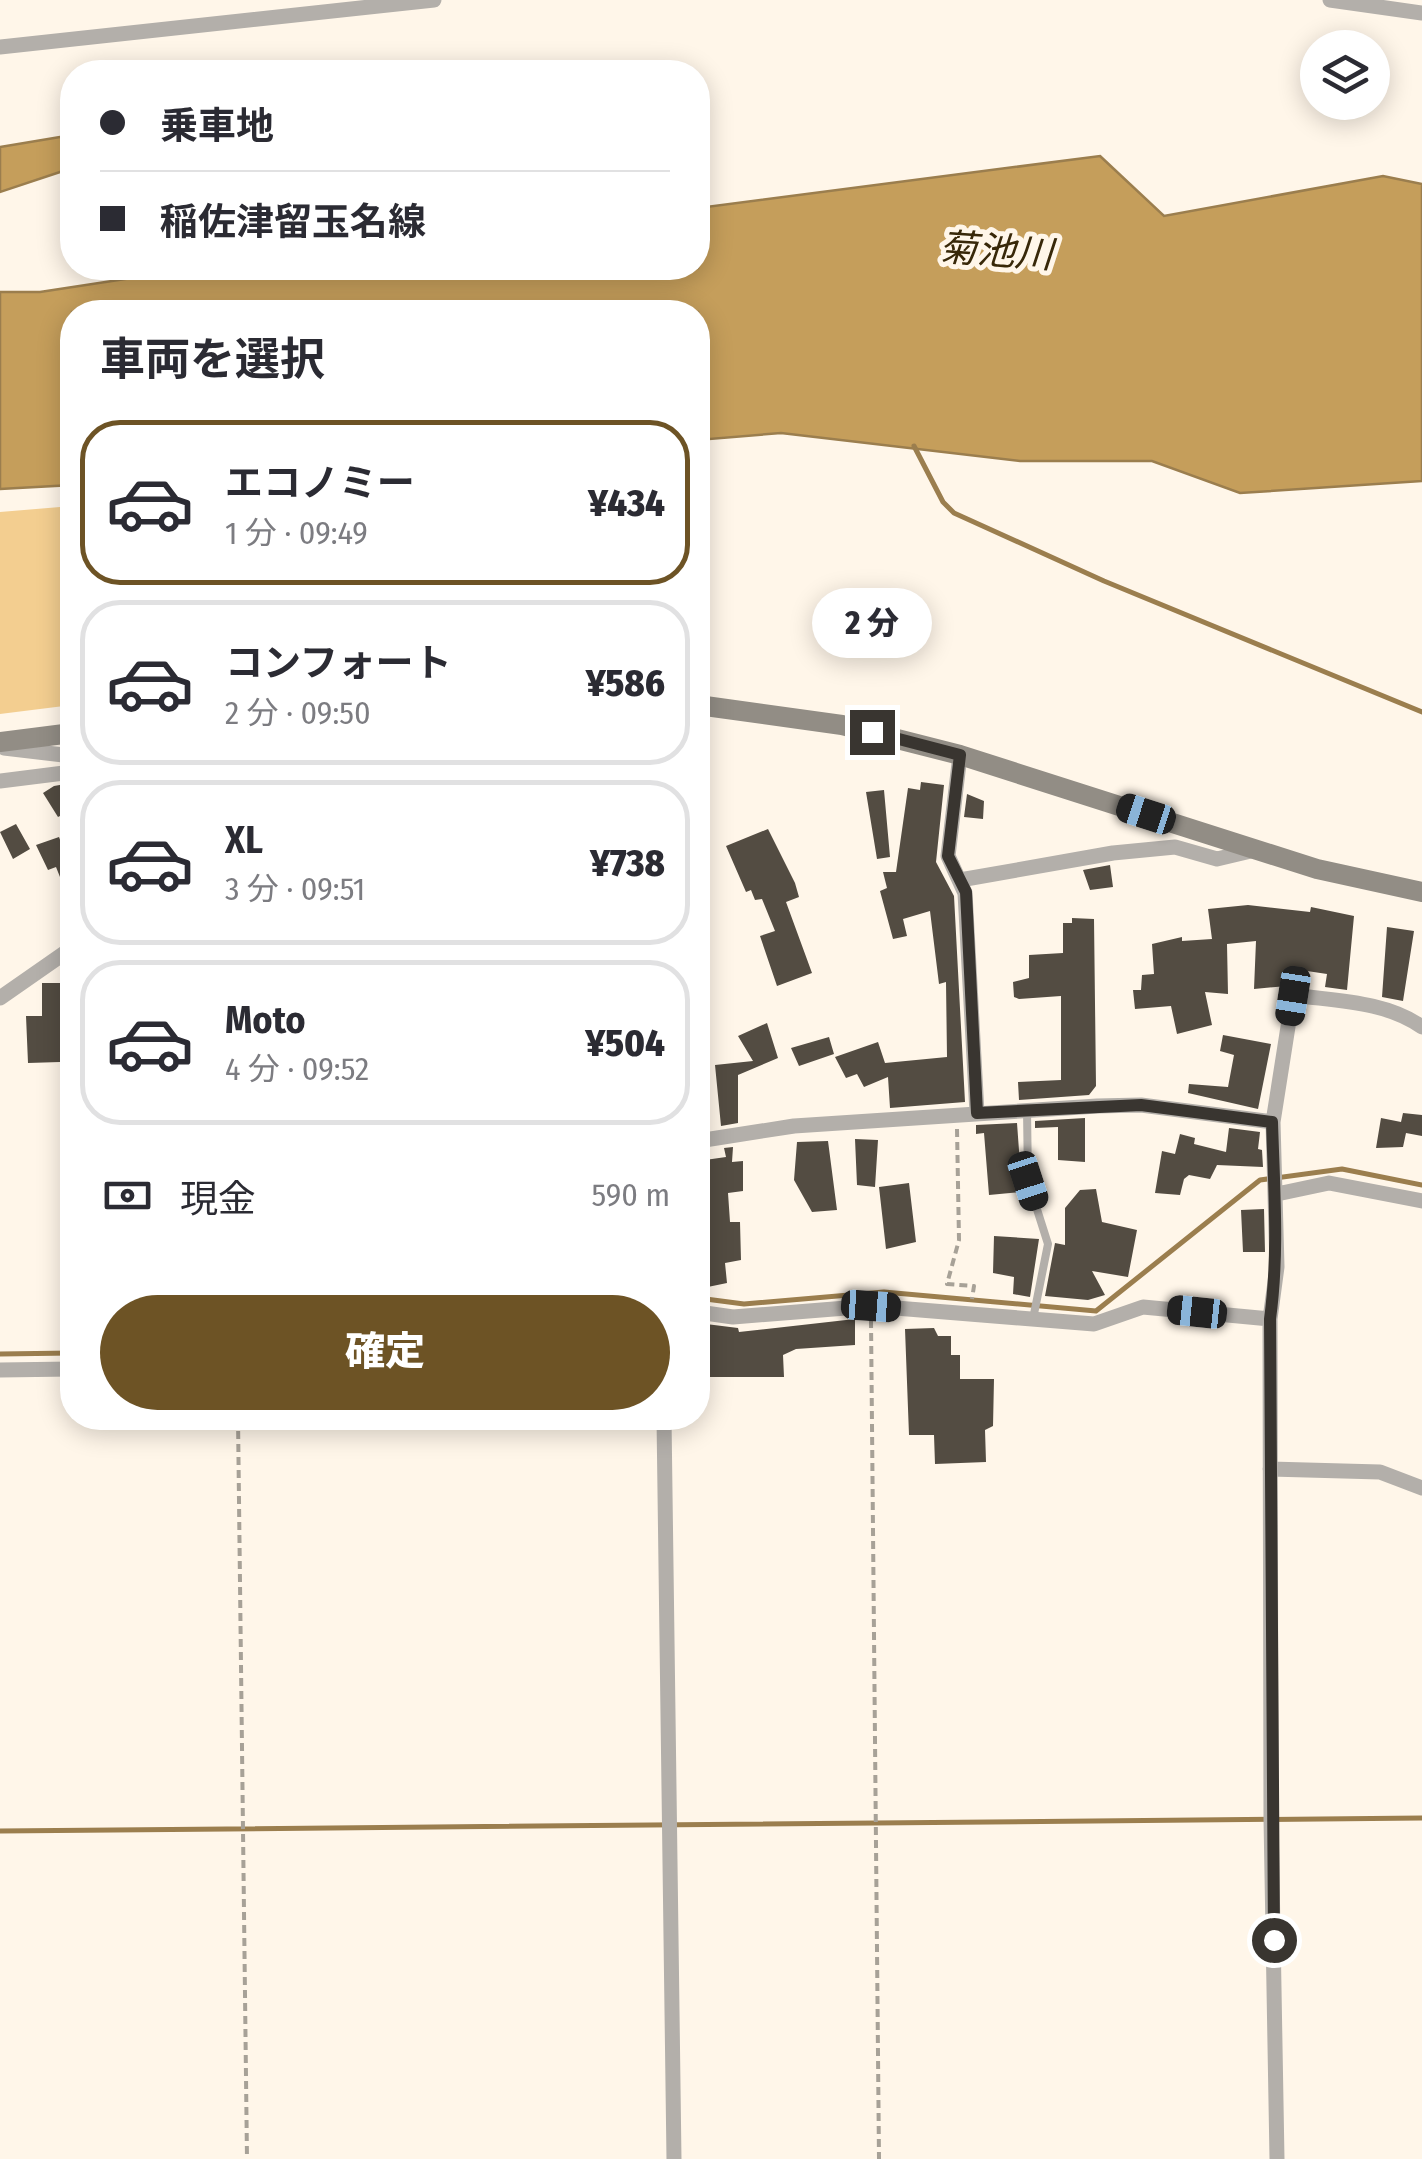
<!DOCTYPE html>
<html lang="ja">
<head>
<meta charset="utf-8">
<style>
	body { margin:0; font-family:"Fira Sans Condensed","Noto Sans JP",sans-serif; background:#f7f7f7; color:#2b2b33; height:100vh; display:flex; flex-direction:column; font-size:38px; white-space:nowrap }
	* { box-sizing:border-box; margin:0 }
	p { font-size:32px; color:#7c7c81 }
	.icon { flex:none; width:55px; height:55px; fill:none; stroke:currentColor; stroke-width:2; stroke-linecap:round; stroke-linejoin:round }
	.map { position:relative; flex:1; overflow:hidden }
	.side { position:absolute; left:60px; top:300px; width:650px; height:1130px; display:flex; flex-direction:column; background:#fff; border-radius:40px; box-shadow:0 5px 25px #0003 }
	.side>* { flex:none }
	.guide { position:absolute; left:60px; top:60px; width:650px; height:220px; border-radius:40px; box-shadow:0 5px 25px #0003; display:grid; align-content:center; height:220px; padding:0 40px; background:#fff }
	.tools { position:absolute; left:1300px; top:30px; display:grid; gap:20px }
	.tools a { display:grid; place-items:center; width:90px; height:90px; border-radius:50%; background:#fff; box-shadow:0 5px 25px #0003; font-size:50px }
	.end { position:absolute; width:45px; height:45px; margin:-22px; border:12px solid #393530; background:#fff; box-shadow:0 0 0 5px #fff }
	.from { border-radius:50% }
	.bubble { position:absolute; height:70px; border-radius:35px; background:#fff; box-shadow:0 5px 25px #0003; font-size:32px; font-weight:800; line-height:70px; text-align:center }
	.car { position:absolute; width:30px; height:60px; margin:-30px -15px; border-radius:12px; box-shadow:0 0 8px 2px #0007; background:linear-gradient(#222 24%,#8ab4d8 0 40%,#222 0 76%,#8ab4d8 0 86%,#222 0) }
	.guide b { display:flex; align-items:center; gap:35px; height:95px; font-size:38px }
	.guide b+b { border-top:2px solid #e1e1e2 }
	.guide i { width:25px; height:25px; background:#2b2b33 }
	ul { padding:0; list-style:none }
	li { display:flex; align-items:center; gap:30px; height:165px; margin:0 20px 15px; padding:0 20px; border:5px solid #e1e1e2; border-radius:40px }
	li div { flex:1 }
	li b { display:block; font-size:38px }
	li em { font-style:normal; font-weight:800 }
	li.active { border-color:#6d5325 }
	li>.icon { width:90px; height:90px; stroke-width:1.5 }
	h2 { padding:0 40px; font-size:45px; line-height:120px }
	.pay { display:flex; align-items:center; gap:25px; height:110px; padding:0 40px; font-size:38px }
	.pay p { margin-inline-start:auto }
	.primary-button { display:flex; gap:20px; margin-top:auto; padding:20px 40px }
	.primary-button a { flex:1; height:115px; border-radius:60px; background:#6d5325; color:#fff; font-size:40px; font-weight:800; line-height:115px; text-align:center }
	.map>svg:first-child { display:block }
	.green { fill:#f3ce90 }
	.water { fill:#c59e5b; stroke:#9b7e4e; stroke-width:2.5 }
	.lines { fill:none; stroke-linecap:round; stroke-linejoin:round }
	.stream { stroke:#9b7e4e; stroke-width:5 }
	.building { fill:#534c42 }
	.path { stroke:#a7a197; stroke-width:4; stroke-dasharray:8 5; stroke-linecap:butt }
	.lane { stroke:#b3afaa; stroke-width:8 }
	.street { stroke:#b3afaa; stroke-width:15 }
	.secondary { stroke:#928d85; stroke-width:20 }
	.route { stroke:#393530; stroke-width:12 }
	.labels { text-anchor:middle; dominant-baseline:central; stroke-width:10; stroke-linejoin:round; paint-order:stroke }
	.water-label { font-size:38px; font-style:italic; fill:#382809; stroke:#fff6e9 }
</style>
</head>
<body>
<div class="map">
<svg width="1422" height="2159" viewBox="0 0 1422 2159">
	<rect width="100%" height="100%" fill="#fff6e9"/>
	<path class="green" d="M72,506V705L0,714V512Z"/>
	<path class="water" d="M72,135V168L0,192V147Z
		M1100,156L1164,216L1383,176L1422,184V481L1240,493L1152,461H1020L781,433L698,440V312H72V485L0,489V292H40L197,268H698V208Z"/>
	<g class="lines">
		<path class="stream" d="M914,446L943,502L954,513L1104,581L1422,712
			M698,1298L744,1304L884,1292L1096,1311L1260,1180L1342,1169L1422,1185
			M0,1354L72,1353
			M0,1831L1422,1818"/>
	</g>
	<path class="building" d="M921,782L944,785L936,862L954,896L965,1102L890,1108L888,1077L864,1087L857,1074L846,1078L835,1057L878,1042L885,1063L947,1057L946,982L939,984L930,911L903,919L907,936L893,939L880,891L887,888L883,872H896L908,788L920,790Z
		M71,783L72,810L58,817L43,793L54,786Z
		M884,790L890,857L877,859L866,792Z
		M967,794L984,801L983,819L964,817Z
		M16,824L30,849L13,859L0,832Z
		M768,829L795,883L799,897L786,902L812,973L777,986L760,936L775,931L762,899L755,900L751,890L746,892L726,846Z
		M59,837L72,872L60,877L56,867L48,870L36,845Z
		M1110,865L1113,887L1090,890L1083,870Z
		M1248,905L1310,912L1311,907L1354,916L1347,990L1325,987L1327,974L1287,968V986L1254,989L1256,941L1227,944L1228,994L1205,992L1212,1025L1177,1034L1171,1006L1135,1009L1133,990H1141L1142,975L1154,974L1152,944L1182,937V941L1212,939L1208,909Z
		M1072,918L1094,919L1096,1086L1089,1095L1019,1100L1018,1082L1061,1080V996L1019,999L1014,997L1013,982L1029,978V955L1063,953V923H1072Z
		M1387,927L1414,931L1403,1001L1382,997Z
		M42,983H62V1025H72V1041H63L60,1062L28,1063L26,1016H42Z
		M767,1023L778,1058L738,1075V1123L721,1126L715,1065L753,1061L738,1036Z
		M1223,1035L1271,1044L1258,1109L1188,1093L1189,1084L1228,1087L1234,1055L1220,1051Z
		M829,1037L834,1054L799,1066L791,1048Z
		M1403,1113L1422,1115V1136L1406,1133L1403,1147L1376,1148L1381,1118L1401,1122Z
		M1085,1118V1162L1058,1160V1127L1035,1128V1121Z
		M1017,1123L1022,1192L989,1195L984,1133L976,1134V1125Z
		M1229,1128L1260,1132L1258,1149L1262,1150L1263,1167L1217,1165L1210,1179L1189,1175L1184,1179L1180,1195L1155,1193L1162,1151L1175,1154L1180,1134L1195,1138L1194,1144L1226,1152Z
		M855,1139L878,1140L875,1187L857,1185Z
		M828,1141L837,1210L812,1212L794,1180L797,1142Z
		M733,1147L732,1162L743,1161V1191L728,1193L730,1222H740L741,1260L725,1263L727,1283L698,1289V1161L726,1157L724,1148Z
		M909,1183L916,1242L886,1249L879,1187Z
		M1096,1189L1102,1222L1137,1230L1128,1277L1092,1271L1105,1295L1088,1300L1045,1296L1055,1243L1065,1245V1208L1080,1190Z
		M1264,1209L1265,1252H1243L1241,1210Z
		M994,1236L1039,1239L1030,1297L1013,1294L1014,1277L993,1273Z
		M855,1319V1345L796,1349L783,1355L784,1377H698V1323L738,1328L739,1332Z
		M934,1328L938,1336H951V1355H960V1379H994L993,1426L985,1430L986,1462L935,1464L934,1435H909L905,1329Z"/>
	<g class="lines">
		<path class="path" d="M66,969L70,1354
			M957,1129L959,1240L947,1284L974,1286L972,1299
			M871,1320L879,2159
			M238,1418L247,2159"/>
		<path class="lane" d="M1027,1110L1028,1181L1048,1244L1033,1319"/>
		<path class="street" d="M1330,0L1422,13
			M0,47L434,0
			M4,748L72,756
			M960,755L948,856L965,893L977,1113
			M0,781L72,772
			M960,880L1113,853L1175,847L1217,859L1255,850
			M0,998L66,952L72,954
			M698,1141L794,1126L1097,1106L1141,1105L1273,1122
			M1277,1194L1329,1183L1422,1201
			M698,1312L733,1317L871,1306L1094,1324L1143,1307L1270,1319
			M0,1370L72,1369
			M664,1418L674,2159
			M1270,1469L1380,1472L1422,1488
			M1277,2159L1271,1818L1270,1319L1277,1267L1273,1122L1293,995C1336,1001 1386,1001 1422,1027"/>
		<path class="secondary" d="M698,705L842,725L960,755L1317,869L1422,892
			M0,742L72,733"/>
	</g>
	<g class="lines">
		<path class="route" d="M872,732L960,755L948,856L966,892L977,1113L1141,1105L1272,1122C1274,1189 1279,1253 1270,1319L1274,1940"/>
	</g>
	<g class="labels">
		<g class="water-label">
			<text transform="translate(996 251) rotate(4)">菊池川</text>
		</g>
	</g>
</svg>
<div class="tools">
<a><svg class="icon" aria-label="layers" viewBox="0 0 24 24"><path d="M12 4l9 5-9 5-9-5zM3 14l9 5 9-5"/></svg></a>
</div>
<i class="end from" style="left:1274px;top:1940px"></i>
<i class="end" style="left:872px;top:732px"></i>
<div class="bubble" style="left:812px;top:588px;width:120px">2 分</div>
<i class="car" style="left:1146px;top:814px;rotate:288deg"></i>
<i class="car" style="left:1293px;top:996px;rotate:189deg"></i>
<i class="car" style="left:1028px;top:1181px;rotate:162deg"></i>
<i class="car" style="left:871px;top:1306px;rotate:94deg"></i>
<i class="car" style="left:1197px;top:1312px;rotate:276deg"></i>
<div class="guide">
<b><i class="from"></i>乗車地</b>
<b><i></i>稲佐津留玉名線</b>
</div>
<section class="side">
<h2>車両を選択</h2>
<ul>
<li class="active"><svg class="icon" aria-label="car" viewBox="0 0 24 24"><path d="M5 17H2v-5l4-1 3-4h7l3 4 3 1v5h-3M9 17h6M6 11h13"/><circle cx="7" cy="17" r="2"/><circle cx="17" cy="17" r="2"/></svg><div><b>エコノミー</b><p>1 分 · 09:49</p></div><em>¥434</em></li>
<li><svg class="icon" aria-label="car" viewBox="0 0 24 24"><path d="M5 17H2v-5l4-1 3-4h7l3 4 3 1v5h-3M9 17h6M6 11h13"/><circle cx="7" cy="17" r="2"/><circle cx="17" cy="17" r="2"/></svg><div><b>コンフォート</b><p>2 分 · 09:50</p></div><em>¥586</em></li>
<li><svg class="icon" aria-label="car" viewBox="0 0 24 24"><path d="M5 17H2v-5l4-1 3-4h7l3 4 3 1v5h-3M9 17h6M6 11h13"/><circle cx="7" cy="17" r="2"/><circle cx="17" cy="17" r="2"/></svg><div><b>XL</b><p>3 分 · 09:51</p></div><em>¥738</em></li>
<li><svg class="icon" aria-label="car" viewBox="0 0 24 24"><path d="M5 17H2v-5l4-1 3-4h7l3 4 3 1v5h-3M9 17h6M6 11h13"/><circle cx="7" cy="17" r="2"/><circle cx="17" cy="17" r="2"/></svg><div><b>Moto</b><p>4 分 · 09:52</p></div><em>¥504</em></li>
</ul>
<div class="pay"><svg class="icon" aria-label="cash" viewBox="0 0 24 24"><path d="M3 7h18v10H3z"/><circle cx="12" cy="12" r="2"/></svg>現金<p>590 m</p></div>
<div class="primary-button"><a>確定</a></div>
</section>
</div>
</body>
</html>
